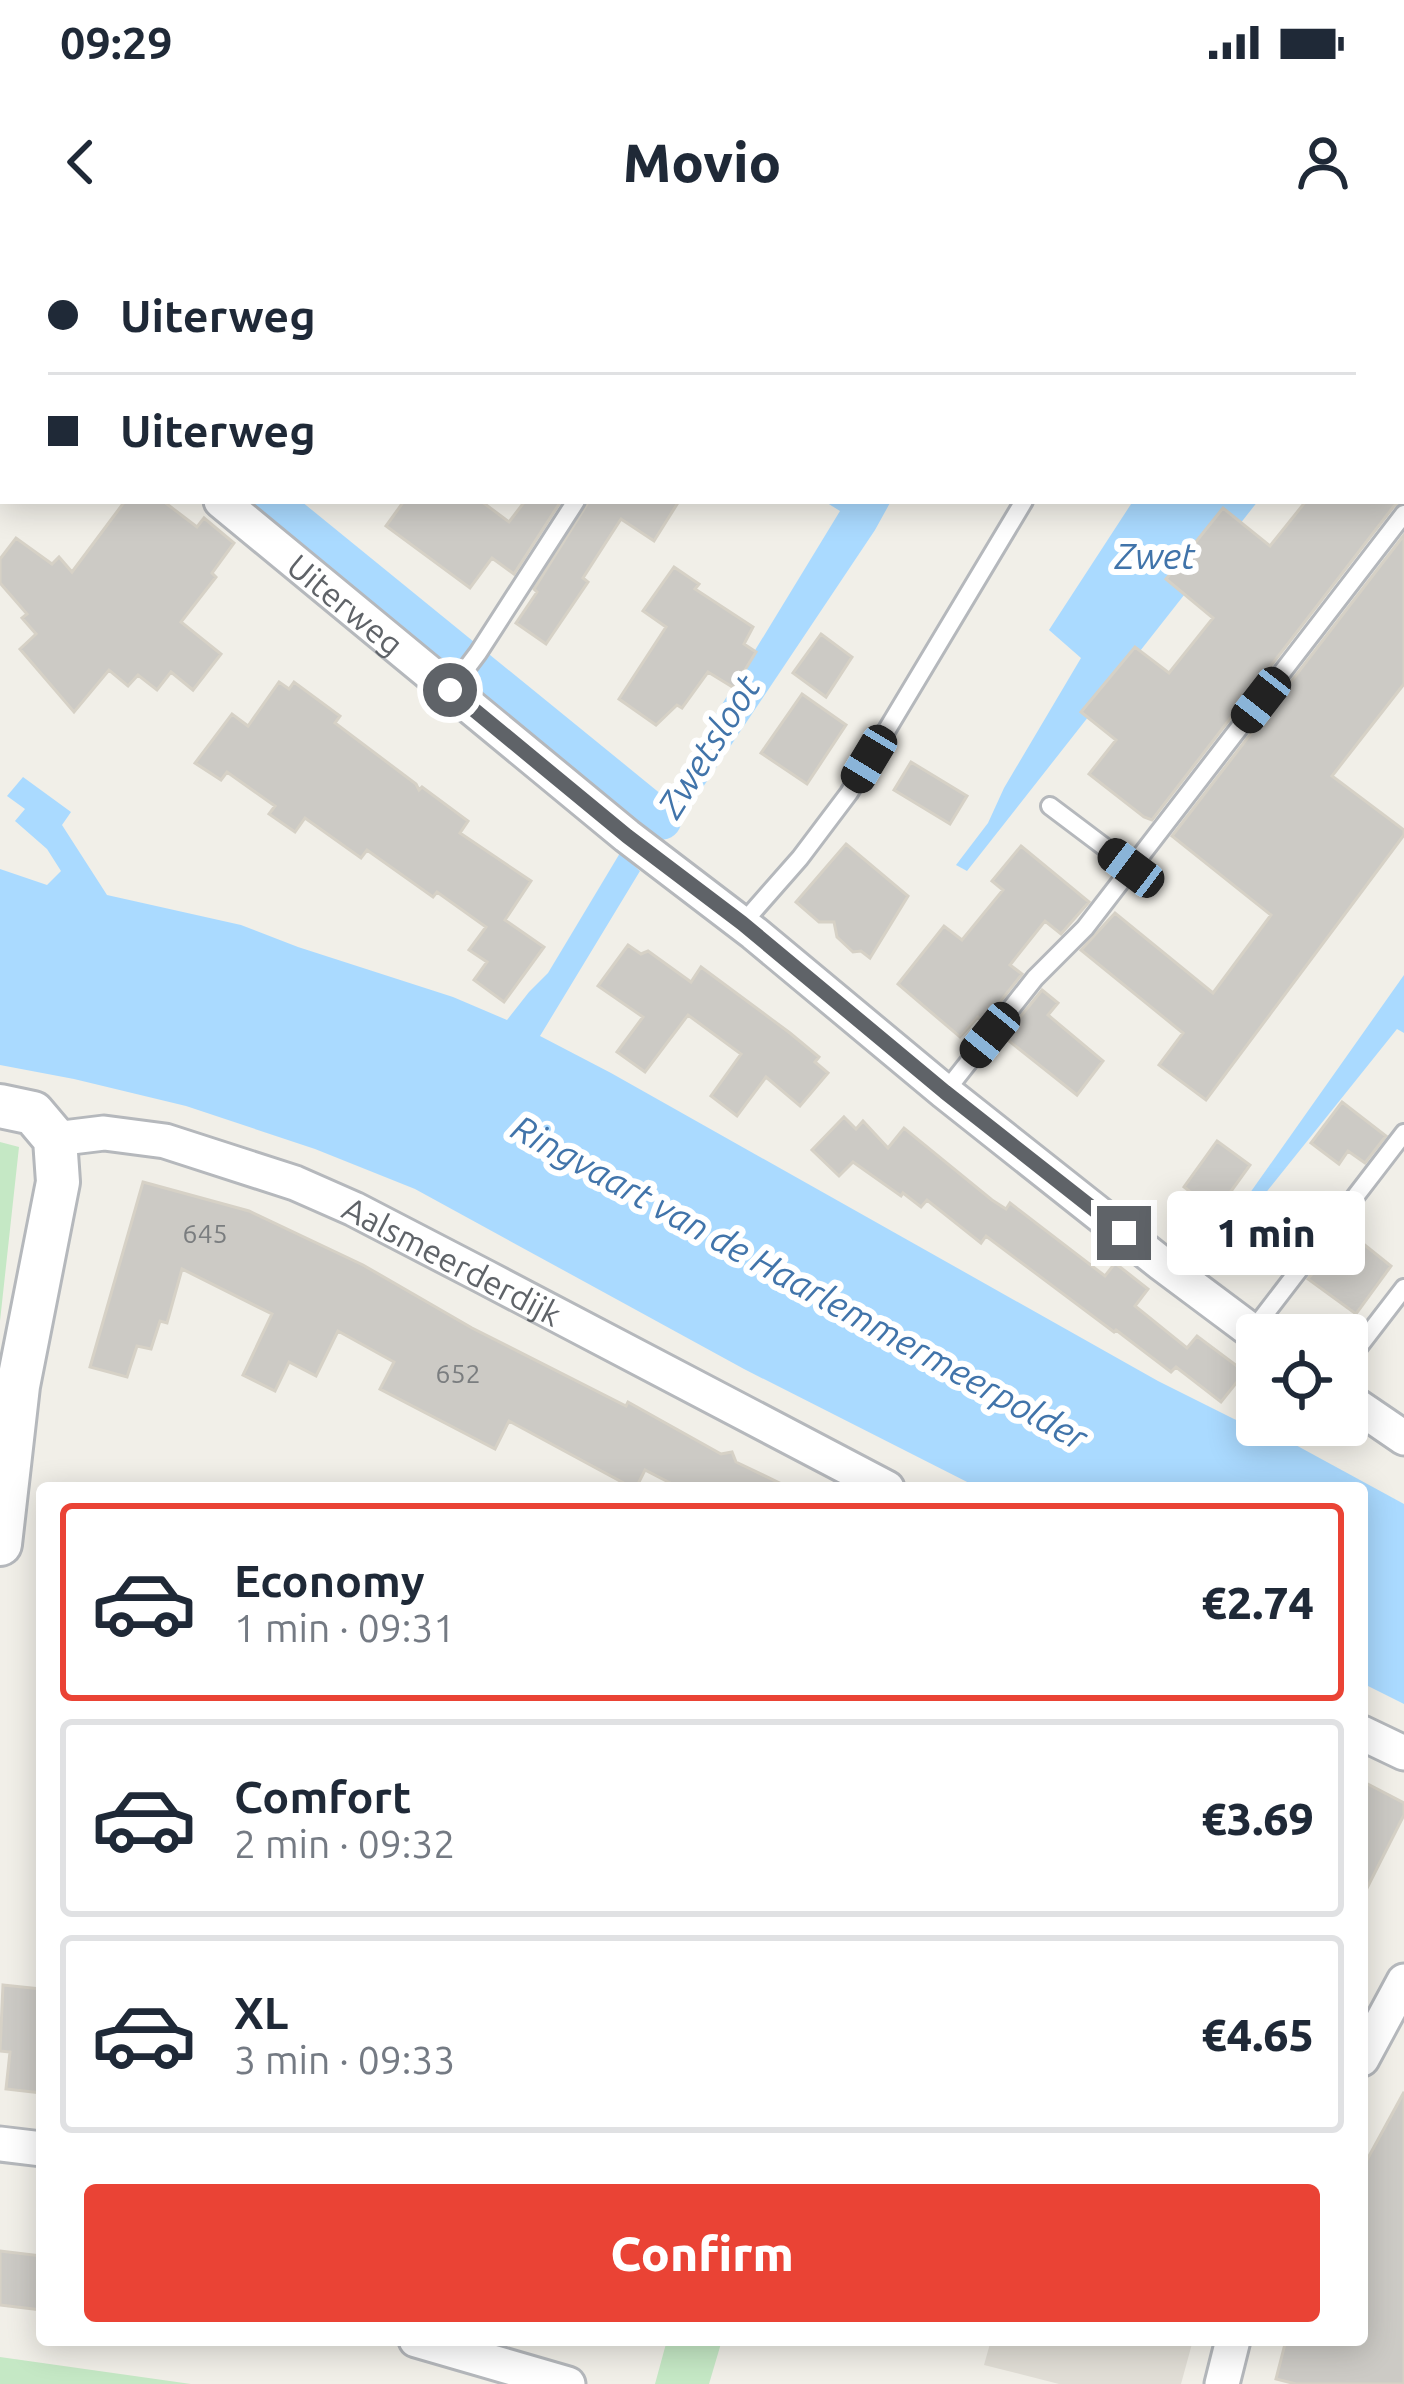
<!DOCTYPE html>
<html lang="en">
<head>
<meta charset="utf-8">
<style>
	body { margin:0; font-family:Ubuntu,sans-serif; background:#f2f2f3; color:#1f2937; height:100vh; display:flex; flex-direction:column; font-size:45px; white-space:nowrap }
	* { box-sizing:border-box; margin:0 }
	p { font-size:39px; color:#747a83 }
	.icon { flex:none; width:66px; height:66px; fill:none; stroke:currentColor; stroke-width:2; stroke-linecap:round; stroke-linejoin:round }
	.map { position:relative; flex:1; overflow:hidden }
	.panel { position:absolute; left:36px; top:1242px; width:1332px; height:864px; display:flex; flex-direction:column; background:#fff; border-radius:12px; box-shadow:0 6px 30px #0003 }
	.panel>* { flex:none }
	.hud { position:absolute; left:0px; top:0px; width:1404px; height:264px; box-shadow:0 6px 30px #0003; display:grid; align-content:center; height:264px; padding:0 48px; background:#fff }
	.buttons { position:absolute; left:1236px; top:1074px; display:grid; gap:24px }
	.buttons a { display:grid; place-items:center; width:132px; height:132px; border-radius:12px; background:#fff; box-shadow:0 6px 30px #0003; font-size:60px }
	.end { position:absolute; width:54px; height:54px; margin:-27px; border:15px solid #5f6368; background:#fff; box-shadow:0 0 0 6px #fff }
	.from { border-radius:50% }
	.bubble { position:absolute; height:84px; border-radius:12px; background:#fff; box-shadow:0 6px 30px #0003; font-size:39px; font-weight:800; line-height:84px; text-align:center }
	.car { position:absolute; width:36px; height:72px; margin:-36px -18px; border-radius:15px; box-shadow:0 0 9px 3px #0007; background:linear-gradient(#222 24%,#8ab4d8 0 40%,#222 0 76%,#8ab4d8 0 86%,#222 0) }
	.hud b { display:flex; align-items:center; gap:42px; height:114px; font-size:45px }
	.hud b+b { border-top:3px solid #e0e1e3 }
	.hud i { width:30px; height:30px; background:#1f2937 }
	ul { padding:21px 0 0; list-style:none }
	li { display:flex; align-items:center; gap:36px; height:198px; margin:0 24px 18px; padding:0 24px; border:6px solid #e0e1e3; border-radius:12px }
	li div { flex:1 }
	li b { display:block; font-size:45px }
	li em { font-style:normal; font-weight:800 }
	li.active { border-color:#ea4335 }
	li>.icon { width:108px; height:108px; stroke-width:1.5 }
	.cta { display:flex; gap:24px; margin-top:auto; padding:24px 48px }
	.cta a { flex:1; height:138px; border-radius:12px; background:#ea4335; color:#fff; font-size:48px; font-weight:800; line-height:138px; text-align:center }
	.status { display:flex; justify-content:space-between; align-items:center; height:84px; padding:0 60px; background:#fff; direction:ltr }
	.status svg { height:33px; fill:currentColor }
	header { display:flex; justify-content:space-between; align-items:center; height:156px; padding:0 48px; background:#fff; font-size:54px; font-weight:800 }
	.map>svg:first-child { display:block }
	.education { fill:#e1ded6 }
	.green { fill:#c5e8c5 }
	.water { fill:#aadaff }
	.lines { fill:none; stroke-linecap:round; stroke-linejoin:round }
	.canal { stroke:#aadaff; stroke-width:39 }
	.building { fill:#cccac5; stroke:#d6d1c6; stroke-width:3 }
	.service-casing { stroke:#b5b8bc; stroke-width:22 }
	.minor-casing { stroke:#b5b8bc; stroke-width:39 }
	.tertiary-casing { stroke:#b5b8bc; stroke-width:48 }
	.service { stroke:#fff; stroke-width:16 }
	.minor { stroke:#fff; stroke-width:33 }
	.tertiary { stroke:#fff; stroke-width:42 }
	.route { stroke:#5f6368; stroke-width:15 }
	.labels { text-anchor:middle; dominant-baseline:central; stroke-width:12; stroke-linejoin:round; paint-order:stroke }
	.number-label { font-size:27px; fill:#7a7d7f }
	.street-label { font-size:33px; fill:#5f6368; stroke:#fff }
	.water-label { font-size:36px; font-style:italic; fill:#4174aa; stroke:#fff }
</style>
</head>
<body>
<div class="status"><b>09:29</b><svg viewBox="0 0 49 12"><path d="M0 12V9h3v3zM5 12V6h3v6zM10 12V3h3v9zM15 12V0h3v12zM26 1h20v11H26zM47 4h2v5h-2z"/></svg></div>
<header><svg class="icon" aria-label="back" viewBox="0 0 24 24"><path d="M15 5l-7 7 7 7"/></svg>Movio<svg class="icon" aria-label="person" viewBox="0 0 24 24"><circle cx="12" cy="8" r="4"/><path d="M4 21q1-7 8-7t8 7"/></svg></header>
<div class="map">
<svg width="1404" height="2144" viewBox="0 0 1404 2144">
	<rect width="100%" height="100%" fill="#f1efe8"/>
	<path class="education" d="M991,2100H1193L1181,2144H1059L984,2125Z"/>
	<path class="green" d="M0,902L19,907L0,1081Z
		M667,2100H722L709,2144H655Z
		M0,2117L191,2144H0Z"/>
	<path class="water" d="M824,261H891L875,290L693,562L659,602L634,582L648,559L668,553L840,271Z
		M1133,261H1258L967,631L956,625L988,583L1004,548L1081,418L1049,390Z
		M23,537L71,572L62,585L107,655L241,685L298,707L453,757L507,780L529,752L548,733L620,613L640,631L540,796L611,833L1158,1141L1234,1179L1292,1203L1404,1264V1464L1362,1443V1248H979L744,1129L415,949L315,909L186,866L74,839L0,825V629L47,645L61,631L47,609L15,581L25,569L7,556Z
		M1404,735V793L1397,789L1203,1031L1197,1028Z"/>
	<g class="lines">
		<path class="canal" d="M0,42L3,44
			M270,261L662,580"/>
	</g>
	<path class="building" d="M125,261H163L197,287L204,278L234,303L212,333L216,337L181,382L221,414L193,450L171,432L157,450L138,435L128,446L109,430L74,472L20,409L36,394L22,378L27,374L0,343V319L16,298L52,324L59,317L72,332Z
		M404,261H481L509,282L525,261H561L514,334L492,318L470,348L386,286Z
		M589,261H679L654,301L621,279L583,338L588,342L546,404L516,383L537,352L534,349Z
		M1306,261H1404L1394,266L1152,580L1144,577L1089,534L1116,500L1081,472L1135,407L1169,433L1213,378L1166,339L1223,268L1270,306Z
		M1404,295V444L1332,536L1404,590V595L1206,860L1159,825L1183,793L1081,710L1115,673L1213,753L1271,675L1172,596Z
		M674,327L699,344L695,349L753,387L744,404L756,412L734,448L708,432L682,468L677,465L656,485L619,459L666,387L643,371Z
		M821,394L852,417L826,457L793,433Z
		M279,442L289,449L294,442L340,476L335,483L416,544L419,550L422,547L468,581L460,593L531,641L505,680L544,707L504,762L474,740L487,722L469,710L486,687L437,652L433,657L367,610L361,618L305,578L295,592L269,574L275,566L227,532L221,540L195,523L232,474L248,486Z
		M802,454L846,485L807,544L761,513Z
		M911,522L967,556L950,584L894,550Z
		M846,604L908,656L870,718L861,711L853,712L837,697L834,682H819L796,662Z
		M1021,606L1089,662L1061,694L1045,681L1010,725L1022,734L984,782L978,777L960,797L898,744L944,686L962,700L1003,650L992,641Z
		M628,705L641,714L648,711L691,742L701,727L790,793L819,817L815,822L828,833L800,866L766,837L737,876L711,856L741,814L688,775L645,832L617,812L643,777L598,746Z
		M1042,750L1058,763L1048,775L1103,821L1077,855L1004,797Z
		M1342,862L1386,896L1365,923L1348,911L1339,924L1311,903Z
		M844,877L856,889L863,881L888,908L904,888L992,960L1006,969L1010,963L1105,1036L1115,1023L1148,1049L1135,1066L1187,1108L1197,1096L1245,1132L1221,1162L1176,1127L1171,1132L1116,1090L1114,1092L986,996L981,1003L927,960L921,967L903,953L901,956L853,922L839,936L812,910Z
		M1217,901L1250,925L1216,972L1184,947Z
		M143,942L249,971L363,1025L472,1088L626,1166L628,1162L721,1214L732,1212L736,1222L790,1248H680L645,1230L636,1248H633L509,1181L495,1209L380,1149L394,1122L338,1091L316,1136L289,1122L275,1151L243,1135L272,1074L182,1029L167,1083L160,1081L151,1109L137,1106L127,1137L90,1127Z
		M1334,963L1288,1023L1267,1008L1297,968Z
		M1346,990L1391,1026L1356,1074L1308,1039Z
		M1362,1541L1404,1563V1575L1362,1658Z
		M3,1745L42,1749V1853L6,1849L10,1812L0,1811Z
		M1404,1852V2144H1296L1276,2139L1286,2100H1362V1929Z
		M0,2011L42,2016V2070L0,2065Z"/>
	<g class="lines">
		<defs>
			<path id="service" d="M356,3L357,0
				M640,3L642,0
				M734,3L736,0
				M0,243L3,240
				M450,450L478,413L576,261
				M1050,566L1131,627
				M742,684L800,618L849,553L1024,261
				M945,852L1035,738L1085,688L1404,274
				M1252,1091L1404,893
				M1347,1122L1404,1048"/>
			<g id="minor">
				<path d="M0,82L3,84"/>
				<path id="s1" d="M221,261L627,596L754,693L945,852L1162,1024L1257,1095"/>
				<path id="s2" d="M55,899L104,893L165,901L295,943L354,969L485,1037L887,1248"/>
				<path d="M1347,1159L1404,1198"/>
				<path d="M1362,1493L1404,1513"/>
				<path d="M1362,1819L1404,1741"/>
				<path d="M0,1904L42,1909"/>
				<path d="M416,2100L568,2144"/>
				<path d="M1222,2144L1233,2100"/>
			</g>
			<path id="tertiary" d="M0,866L33,873L55,899L58,942L18,1146L0,1304"/>
		</defs>
		<use href="#service" class="service-casing"/>
		<use href="#minor" class="minor-casing"/>
		<use href="#tertiary" class="tertiary-casing"/>
		<use href="#service" class="service"/>
		<use href="#minor" class="minor"/>
		<use href="#tertiary" class="tertiary"/>
	</g>
	<g class="lines">
		<path class="route" d="M450,450L627,596L742,683L945,852L1124,993"/>
	</g>
	<g class="labels">
		<g class="number-label">
			<text x="205" y="993">645</text>
			<text x="458" y="1133">652</text>
		</g>
		<g class="street-label">
			<text stroke="none"><textPath href="#s1" startOffset="162">Uiterweg</textPath></text>
			<text stroke="none"><textPath href="#s2" startOffset="423">Aalsmeerderdijk</textPath></text>
		</g>
		<g class="water-label">
			<text x="1155" y="315">Zwet</text>
			<text transform="translate(708 506) rotate(-58)">Zwetsloot</text>
			<text transform="translate(800 1042) rotate(29)">Ringvaart van de Haarlemmermeerpolder</text>
		</g>
	</g>
</svg>
<div class="buttons">
<a><svg class="icon" aria-label="locate" viewBox="0 0 24 24"><circle cx="12" cy="12" r="6"/><path d="M12 2v4M12 18v4M2 12h4M18 12h4"/></svg></a>
</div>
<i class="end from" style="left:450px;top:450px"></i>
<i class="end" style="left:1124px;top:993px"></i>
<div class="bubble" style="left:1167px;top:951px;width:198px">1 min</div>
<i class="car" style="left:1261px;top:460px;rotate:218deg"></i>
<i class="car" style="left:869px;top:519px;rotate:211deg"></i>
<i class="car" style="left:1131px;top:628px;rotate:307deg"></i>
<i class="car" style="left:990px;top:795px;rotate:219deg"></i>
<div class="hud">
<b><i class="from"></i>Uiterweg</b>
<b><i></i>Uiterweg</b>
</div>
<section class="panel">
<ul>
<li class="active"><svg class="icon" aria-label="car" viewBox="0 0 24 24"><path d="M5 17H2v-5l4-1 3-4h7l3 4 3 1v5h-3M9 17h6M6 11h13"/><circle cx="7" cy="17" r="2"/><circle cx="17" cy="17" r="2"/></svg><div><b>Economy</b><p>1 min · 09:31</p></div><em>€2.74</em></li>
<li><svg class="icon" aria-label="car" viewBox="0 0 24 24"><path d="M5 17H2v-5l4-1 3-4h7l3 4 3 1v5h-3M9 17h6M6 11h13"/><circle cx="7" cy="17" r="2"/><circle cx="17" cy="17" r="2"/></svg><div><b>Comfort</b><p>2 min · 09:32</p></div><em>€3.69</em></li>
<li><svg class="icon" aria-label="car" viewBox="0 0 24 24"><path d="M5 17H2v-5l4-1 3-4h7l3 4 3 1v5h-3M9 17h6M6 11h13"/><circle cx="7" cy="17" r="2"/><circle cx="17" cy="17" r="2"/></svg><div><b>XL</b><p>3 min · 09:33</p></div><em>€4.65</em></li>
</ul>
<div class="cta"><a>Confirm</a></div>
</section>
</div>
</body>
</html>
